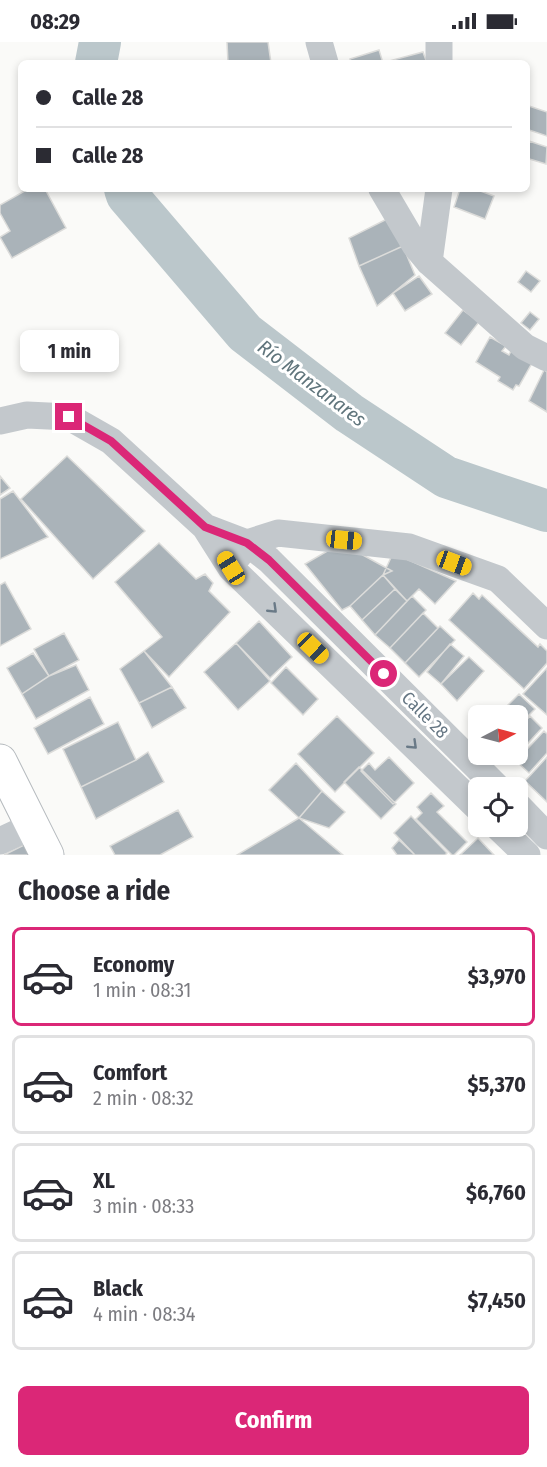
<!DOCTYPE html>
<html lang="en">
<head>
<meta charset="utf-8">
<style>
	body { margin:0; font-family:"Fira Sans Condensed",sans-serif; background:#f2f2f3; color:#2b2b33; height:100vh; display:flex; flex-direction:column; font-size:22px; white-space:nowrap }
	* { box-sizing:border-box; margin:0 }
	p { font-size:20px; color:#7c7c81 }
	.icon { flex:none; width:33px; height:33px; fill:none; stroke:currentColor; stroke-width:2; stroke-linecap:round; stroke-linejoin:round }
	.map { position:relative; height:813px; overflow:hidden }
	.sheet { display:flex; flex-direction:column; background:#fff; flex:1 }
	.sheet>* { flex:none }
	.banner { position:absolute; left:18px; top:18px; width:512px; height:132px; border-radius:9px; box-shadow:0 3px 9px #0003; display:grid; align-content:center; height:132px; padding:0 18px; background:#fff }
	.needle { width:39px; rotate:84deg }
	.controls { position:absolute; left:468px; top:663px; display:grid; gap:12px }
	.controls a { display:grid; place-items:center; width:60px; height:60px; border-radius:9px; background:#fff; box-shadow:0 3px 9px #0003; font-size:30px }
	.end { position:absolute; width:27px; height:27px; margin:-14px; border:8px solid #db2777; background:#fff; box-shadow:0 0 0 3px #fff }
	.from { border-radius:50% }
	.bubble { position:absolute; height:42px; border-radius:9px; background:#fff; box-shadow:0 3px 9px #0003; font-size:20px; font-weight:700; line-height:42px; text-align:center }
	.car { position:absolute; width:18px; height:36px; margin:-18px -9px; border-radius:8px; box-shadow:0 0 4px 2px #0007; background:linear-gradient(#f5c518 24%,#345 0 40%,#f5c518 0 76%,#345 0 86%,#f5c518 0) }
	.banner b { display:flex; align-items:center; gap:21px; height:57px; font-size:22px }
	.banner b+b { border-top:2px solid #e1e1e2 }
	.banner i { width:15px; height:15px; background:#2b2b33 }
	ul { padding:0; list-style:none }
	li { display:flex; align-items:center; gap:18px; height:99px; margin:0 12px 9px; padding:0 6px; border:3px solid #e1e1e2; border-radius:9px }
	li div { flex:1 }
	li b { display:block; font-size:22px }
	li em { font-style:normal; font-weight:700 }
	li.selected { border-color:#db2777 }
	li>.icon { width:54px; height:54px; stroke-width:1.5 }
	h2 { padding:0 18px; font-size:27px; line-height:72px }
	.button { display:flex; gap:12px; margin-top:auto; padding:12px 18px }
	.button a { flex:1; height:69px; border-radius:9px; background:#db2777; color:#fff; font-size:24px; font-weight:700; line-height:69px; text-align:center }
	.status { display:flex; justify-content:space-between; align-items:center; height:42px; padding:0 30px; background:#fff; direction:ltr }
	.status svg { height:16px; fill:currentColor }
	.map>svg:first-child { display:block }
	.lines { fill:none; stroke-linecap:round; stroke-linejoin:round }
	.river { stroke:#bbc7cb; stroke-width:42 }
	.building { fill:#aab3b9; stroke:#dcdcda; stroke-width:1.5 }
	.highway-casing { stroke:#b4b9bd; stroke-width:35 }
	.street { stroke:#c3c8cc; stroke-width:27 }
	.highway { stroke:#fff; stroke-width:33 }
	.oneway { stroke:#6a7a87 }
	.route { stroke:#db2777; stroke-width:8 }
	.labels { text-anchor:middle; dominant-baseline:central; stroke-width:6; stroke-linejoin:round; paint-order:stroke }
	.street-label { font-size:18px; fill:#657683; stroke:#fff }
	.water-label { font-size:20px; font-style:italic; fill:#60757c; stroke:#fff }
</style>
</head>
<body>
<div class="status"><b>08:29</b><svg viewBox="0 0 49 12"><path d="M0 12V9h3v3zM5 12V6h3v6zM10 12V3h3v9zM15 12V0h3v12zM26 1h20v11H26zM47 4h2v5h-2z"/></svg></div>
<div class="map">
<svg width="547" height="813" viewBox="0 0 547 813">
	<rect width="100%" height="100%" fill="#fafaf8"/>
	<g class="lines">
		<path class="river" d="M96,21L100,0
			M125,147L127,153L245,291L349,371L446,435L547,469"/>
	</g>
	<path class="building" d="M227,0H268L271,21H228Z
		M379,8L383,21H351L350,17Z
		M423,10L427,21H389V19Z
		M526,63L547,70V94L526,87Z
		M529,99L547,105L546,122L526,116Z
		M28,147H45L66,186L12,216L0,195L10,189L0,171V163Z
		M460,147H475L494,154L485,177L454,165Z
		M387,177L403,204L359,224L349,196Z
		M403,204L415,233L377,264L359,224Z
		M526,229L540,239L531,250L518,240Z
		M419,234L432,252L405,269L393,251Z
		M463,268L479,280L461,303L445,291Z
		M530,270L539,277L530,288L521,281Z
		M490,295L506,304L502,309L509,313L512,307L532,321L519,344L516,343L513,348L498,339L500,335L476,320Z
		M544,328L547,330V370L529,359Z
		M67,414L145,489L93,537L21,457Z
		M0,434L10,446L0,453Z
		M13,449L48,495L0,517V457Z
		M159,501L196,537L205,532L213,541L209,549L230,570L169,635L144,609L162,595L115,540Z
		M341,501L392,529L383,533L350,564L342,568L305,522Z
		M393,511L456,539L435,562L419,547L407,559L383,533Z
		M383,533L395,547L362,578L350,564Z
		M5,540L31,587L0,604V543Z
		M395,547L407,559L375,593L362,578Z
		M473,551L479,557L482,553L538,605L540,602L547,609V621L524,647L449,578Z
		M412,554L426,568L390,606L375,593Z
		M423,571L438,586L405,621L390,606Z
		M259,579L292,615L270,636L236,601Z
		M440,584L455,598L419,635L405,621Z
		M64,591L79,618L49,634L34,607Z
		M236,601L270,639L238,668L204,630Z
		M450,602L464,614L441,642L427,630Z
		M144,609L172,645L139,661L120,627Z
		M33,611L49,634L22,652L7,626Z
		M469,615L484,629L457,659L441,642Z
		M76,623L89,648L36,677L22,652L49,634Z
		M286,625L318,657L303,673L271,641Z
		M547,626V673L523,652Z
		M172,645L186,666L152,686L139,661Z
		M519,652L535,667L518,684V674H497Z
		M90,655L104,682L48,712L34,686Z
		M337,674L374,711L335,750L298,712Z
		M530,674L542,686L518,712V687Z
		M118,680L136,718L81,745L63,707Z
		M544,689L547,692V711L529,731L516,719Z
		M148,710L164,740L96,777L81,745L136,718Z
		M389,715L414,741L393,762L361,729L369,721L375,728Z
		M547,715V760L525,739Z
		M296,721L322,749L299,776L269,748Z
		M359,725L396,762L381,777L344,740Z
		M322,749L345,770L329,786L299,776Z
		M431,751L444,764L437,770L467,800L454,813H452L416,777L422,771L417,765Z
		M178,768L193,795L160,813H115L110,804Z
		M411,774L447,811L445,813H415L394,791Z
		M299,776L343,813H237Z
		M478,796L494,813H460Z
		M399,798L415,813H397L392,806Z
		M24,803L29,813H4Z"/>
	<g class="lines">
		<defs>
			<path id="highway" d="M0,719L47,813"/>
		</defs>
		<use href="#highway" class="highway-casing"/>
		<path class="street" d="M319,0L325,21
			M439,0V21
			M382,147L415,203L429,220L525,305L547,316
			M429,220L439,147
			M0,379L27,373L69,375L111,399L205,485L231,526L478,766
			M205,485L247,501L269,518L498,746
			M239,513L247,501L278,491L409,505L498,537L547,584
			M518,764L547,794
			M497,784L527,813
			M0,799L32,784"/>
		<use href="#highway" class="highway"/>
	</g>
	<defs><path id="oneway-chevron" d="M-2-3.5L2.5 0L-2 3.5" fill="none" stroke-width="1.6" stroke-linecap="round" stroke-linejoin="round" transform="scale(1.5)"/></defs>
	<g class="oneway">
		<use href="#oneway-chevron" transform="translate(273 567) rotate(44)"/>
		<use href="#oneway-chevron" transform="translate(413 703) rotate(44)"/>
	</g>
	<g class="lines">
		<path class="route" d="M69,375L111,399L205,485L247,501L269,518L384,632"/>
	</g>
	<g class="labels">
		<g class="street-label">
			<text transform="translate(425 673) rotate(45)">Calle 28</text>
		</g>
		<g class="water-label">
			<text transform="translate(312 341) rotate(37)">Río Manzanares</text>
		</g>
	</g>
</svg>
<div class="controls">
<a><svg class="needle" viewBox="-14 -14 28 28"><path d="M0-13l5 13h-10z" fill="#e53935"/><path d="M0 13l5-13h-10z" fill="#7c7c81"/></svg></a>
<a><svg class="icon" aria-label="locate" viewBox="0 0 24 24"><circle cx="12" cy="12" r="6"/><path d="M12 2v4M12 18v4M2 12h4M18 12h4"/></svg></a>
</div>
<i class="end from" style="left:384px;top:632px"></i>
<i class="end" style="left:69px;top:375px"></i>
<div class="bubble" style="left:20px;top:288px;width:99px">1 min</div>
<i class="car" style="left:344px;top:498px;rotate:96deg"></i>
<i class="car" style="left:454px;top:521px;rotate:110deg"></i>
<i class="car" style="left:231px;top:526px;rotate:328deg"></i>
<i class="car" style="left:313px;top:606px;rotate:134deg"></i>
<div class="banner">
<b><i class="from"></i>Calle 28</b>
<b><i></i>Calle 28</b>
</div>
</div>
<section class="sheet">
<h2>Choose a ride</h2>
<ul>
<li class="selected"><svg class="icon" aria-label="car" viewBox="0 0 24 24"><path d="M5 17H2v-5l4-1 3-4h7l3 4 3 1v5h-3M9 17h6M6 11h13"/><circle cx="7" cy="17" r="2"/><circle cx="17" cy="17" r="2"/></svg><div><b>Economy</b><p>1 min · 08:31</p></div><em>$3,970</em></li>
<li><svg class="icon" aria-label="car" viewBox="0 0 24 24"><path d="M5 17H2v-5l4-1 3-4h7l3 4 3 1v5h-3M9 17h6M6 11h13"/><circle cx="7" cy="17" r="2"/><circle cx="17" cy="17" r="2"/></svg><div><b>Comfort</b><p>2 min · 08:32</p></div><em>$5,370</em></li>
<li><svg class="icon" aria-label="car" viewBox="0 0 24 24"><path d="M5 17H2v-5l4-1 3-4h7l3 4 3 1v5h-3M9 17h6M6 11h13"/><circle cx="7" cy="17" r="2"/><circle cx="17" cy="17" r="2"/></svg><div><b>XL</b><p>3 min · 08:33</p></div><em>$6,760</em></li>
<li><svg class="icon" aria-label="car" viewBox="0 0 24 24"><path d="M5 17H2v-5l4-1 3-4h7l3 4 3 1v5h-3M9 17h6M6 11h13"/><circle cx="7" cy="17" r="2"/><circle cx="17" cy="17" r="2"/></svg><div><b>Black</b><p>4 min · 08:34</p></div><em>$7,450</em></li>
</ul>
<div class="button"><a>Confirm</a></div>
</section>
</body>
</html>
